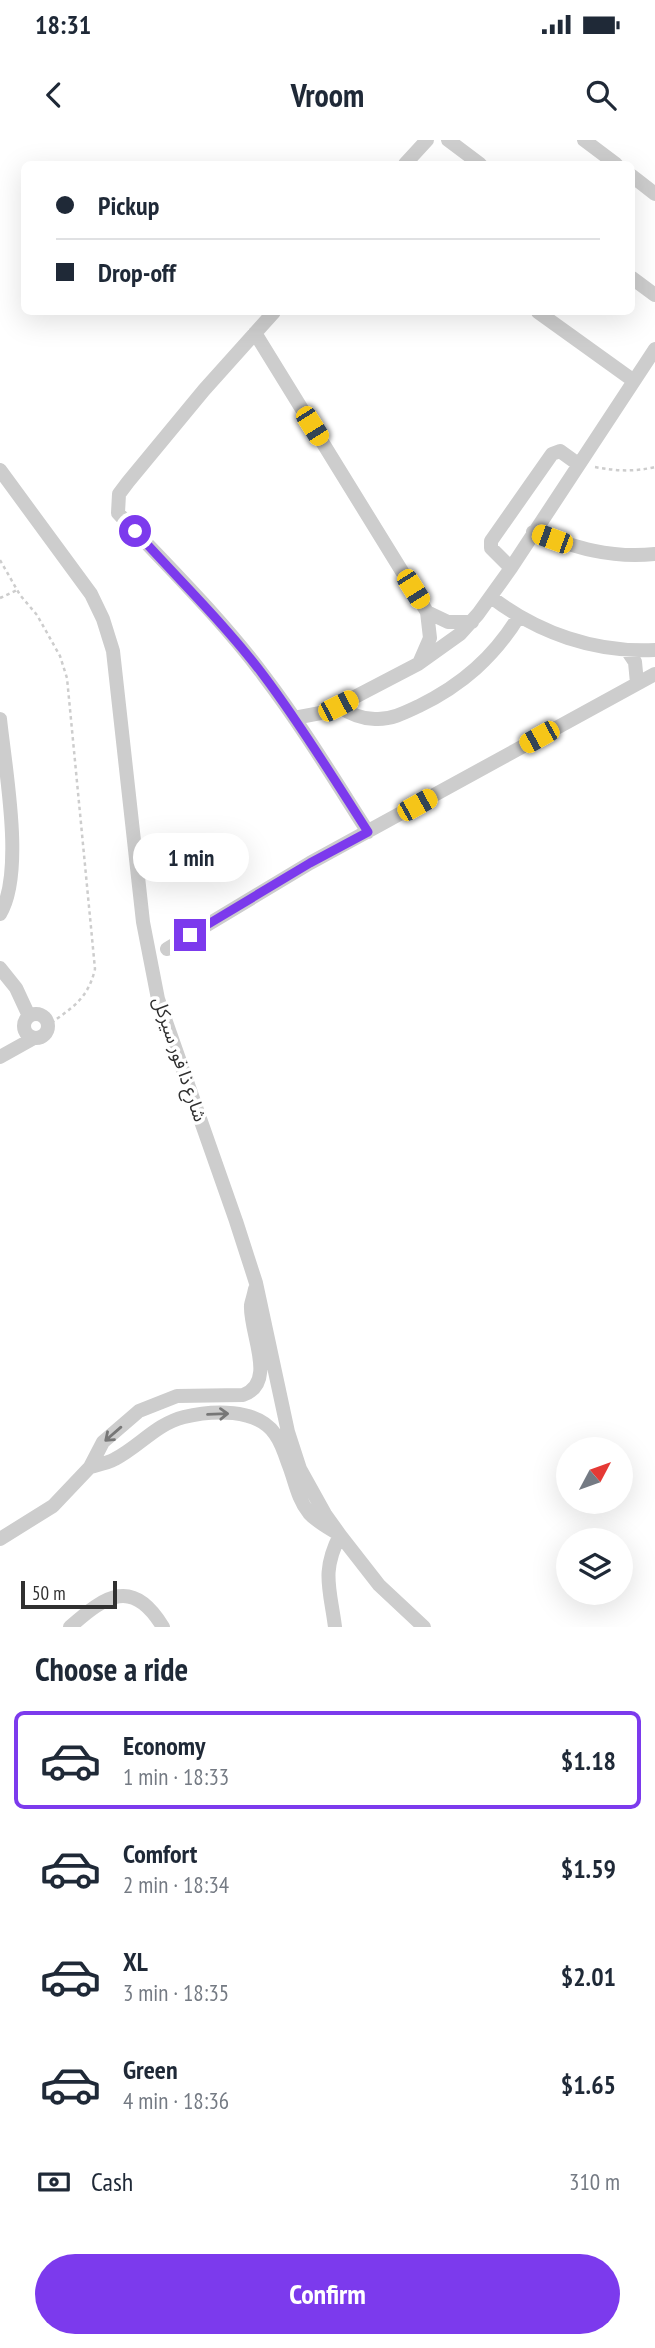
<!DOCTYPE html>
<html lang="en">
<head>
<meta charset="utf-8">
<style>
	body { margin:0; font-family:"PT Sans Narrow","Noto Sans Arabic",sans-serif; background:#f2f2f3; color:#1f2937; height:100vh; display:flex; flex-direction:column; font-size:26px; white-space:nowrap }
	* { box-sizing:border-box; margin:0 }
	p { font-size:23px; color:#747a83 }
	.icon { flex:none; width:38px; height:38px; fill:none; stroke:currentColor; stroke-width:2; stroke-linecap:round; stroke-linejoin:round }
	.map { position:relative; height:1487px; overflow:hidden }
	.drawer { display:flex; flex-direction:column; background:#fff; flex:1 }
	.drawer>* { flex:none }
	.top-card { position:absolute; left:21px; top:21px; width:614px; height:154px; border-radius:10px; box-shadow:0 7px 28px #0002; display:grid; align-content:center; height:154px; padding:0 35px; background:#fff }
	.needle { width:46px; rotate:49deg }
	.fabs { position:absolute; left:556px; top:1297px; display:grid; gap:14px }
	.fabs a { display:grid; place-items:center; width:77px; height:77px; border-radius:50%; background:#fff; box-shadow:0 7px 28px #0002; font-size:35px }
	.scale { position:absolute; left:21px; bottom:18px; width:96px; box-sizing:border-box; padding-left:7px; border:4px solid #303030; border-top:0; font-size:19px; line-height:24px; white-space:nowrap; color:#303030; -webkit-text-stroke:5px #fff; paint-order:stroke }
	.end { position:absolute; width:32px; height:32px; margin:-16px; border:9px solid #7c3aed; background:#fff; box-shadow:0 0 0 4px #fff }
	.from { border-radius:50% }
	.bubble { position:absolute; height:49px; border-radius:24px; background:#fff; box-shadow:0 7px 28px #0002; font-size:23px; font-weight:800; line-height:49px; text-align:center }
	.car { position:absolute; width:21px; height:42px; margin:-21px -10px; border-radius:9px; box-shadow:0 0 5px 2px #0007; background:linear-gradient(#f5c518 24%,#345 0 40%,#f5c518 0 76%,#345 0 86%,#f5c518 0) }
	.top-card b { display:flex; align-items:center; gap:24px; height:66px; font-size:26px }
	.top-card b+b { border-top:2px solid #e0e1e3 }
	.top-card i { width:18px; height:18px; background:#1f2937 }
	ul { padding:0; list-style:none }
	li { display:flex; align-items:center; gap:21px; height:98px; margin:0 14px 10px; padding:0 21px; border:4px solid transparent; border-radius:10px }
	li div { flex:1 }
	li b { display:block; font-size:26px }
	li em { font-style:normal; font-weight:800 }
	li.on { border-color:#7c3aed }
	li>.icon { width:63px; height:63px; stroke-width:1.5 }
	h2 { padding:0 35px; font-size:32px; line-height:84px }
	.pay { display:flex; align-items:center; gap:18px; height:77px; padding:0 35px; font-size:26px }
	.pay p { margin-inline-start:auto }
	.button { display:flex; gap:14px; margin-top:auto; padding:14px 35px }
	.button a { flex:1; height:80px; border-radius:42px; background:#7c3aed; color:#fff; font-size:28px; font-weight:800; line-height:80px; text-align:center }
	.status { display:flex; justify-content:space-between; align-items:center; height:49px; padding:0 35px; background:#fff; direction:ltr }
	.status svg { height:19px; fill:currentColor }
	header { display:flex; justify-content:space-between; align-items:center; height:91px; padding:0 35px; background:#fff; font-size:32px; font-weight:800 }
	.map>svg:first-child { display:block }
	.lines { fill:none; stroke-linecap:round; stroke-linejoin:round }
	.path { stroke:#cdcdcd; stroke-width:2.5; stroke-dasharray:3.5 3.5; stroke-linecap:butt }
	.street { stroke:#cdcdcd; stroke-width:14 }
	.oneway { stroke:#777 }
	.route { stroke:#7c3aed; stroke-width:9 }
	.labels { text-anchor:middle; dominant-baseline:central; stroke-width:7; stroke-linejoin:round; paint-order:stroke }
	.street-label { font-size:18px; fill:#303030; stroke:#fff }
</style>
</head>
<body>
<div class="status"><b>18:31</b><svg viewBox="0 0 49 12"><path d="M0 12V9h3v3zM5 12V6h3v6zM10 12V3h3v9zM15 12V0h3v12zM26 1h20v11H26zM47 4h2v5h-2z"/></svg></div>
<header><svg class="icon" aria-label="back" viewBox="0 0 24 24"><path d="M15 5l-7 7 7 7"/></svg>Vroom<svg class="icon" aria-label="search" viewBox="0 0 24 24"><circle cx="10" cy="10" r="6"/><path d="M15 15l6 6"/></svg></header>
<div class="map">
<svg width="655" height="1487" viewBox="0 0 655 1487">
	<rect width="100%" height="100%" fill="#fff"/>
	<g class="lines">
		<path class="path" d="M595,327C616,331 634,332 655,327
			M0,420L20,455L37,475L60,516L67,538L95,829C88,859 72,868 48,885
			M0,458L17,450"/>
		<path class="street" d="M448,0L480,24
			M584,0L616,24
			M405,24L427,0
			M632,36L655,54
			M632,138L655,155
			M274,172L204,250L128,342L119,354L118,373C167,426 221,478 264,536C302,586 334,639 368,692
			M538,172L634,241
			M255,193L427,472L430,498L420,521
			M0,330L91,454L103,479L113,511L143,782L158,859L236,1081L256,1143L288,1292L300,1329L325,1374L340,1395L379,1445L424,1487
			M533,392C574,407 611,419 655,414
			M511,428L491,408V401L552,314L560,311L578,324
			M491,457C538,493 595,513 655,510
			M427,472L448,482H472
			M627,510L635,522L637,543
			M338,566C350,574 363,580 378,579C393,579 406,572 419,566C462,545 494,517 519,476
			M294,578L326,572L418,524L460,494L478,474L511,428L655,209
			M0,579C5,628 25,733 0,774
			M167,809L310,723L655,534
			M0,828L16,848L29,876
			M24 886a12 12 0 1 1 24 0a12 12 0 1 1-24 0Z
			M0,917L34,898
			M90,1327C98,1325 108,1323 115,1319C140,1306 156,1284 184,1277C212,1270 257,1268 275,1294C281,1302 285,1314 288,1323C295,1340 297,1358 309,1373C317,1382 329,1388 340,1395C321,1432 330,1448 335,1487
			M0,1399L53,1366L90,1327L103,1302L139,1271L177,1256L243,1255C278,1243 249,1192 251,1165C252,1160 254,1155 255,1149
			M70,1487C106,1455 133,1437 163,1487"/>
	</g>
	<defs><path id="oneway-shaft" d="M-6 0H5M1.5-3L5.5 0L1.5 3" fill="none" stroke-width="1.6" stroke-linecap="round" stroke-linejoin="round" transform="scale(1.75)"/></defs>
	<g class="oneway">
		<use href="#oneway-shaft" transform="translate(218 1274) rotate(-2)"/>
		<use href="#oneway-shaft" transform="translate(113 1294) rotate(139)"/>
	</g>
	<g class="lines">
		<path class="route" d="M135,391C178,439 225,484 264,536C301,585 334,639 368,692L310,723L190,795"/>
	</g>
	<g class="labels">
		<g class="street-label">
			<text transform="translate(180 919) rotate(71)">شارع ذا فور سيركل</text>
		</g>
	</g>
</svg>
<div class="fabs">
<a><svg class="needle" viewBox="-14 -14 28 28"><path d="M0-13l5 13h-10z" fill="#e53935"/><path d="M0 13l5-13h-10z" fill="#747a83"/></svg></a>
<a><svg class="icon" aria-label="layers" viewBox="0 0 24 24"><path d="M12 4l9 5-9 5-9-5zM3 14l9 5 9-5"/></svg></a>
</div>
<div class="scale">50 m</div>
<i class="end from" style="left:135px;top:391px"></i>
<i class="end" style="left:190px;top:795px"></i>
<div class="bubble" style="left:133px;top:693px;width:116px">1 min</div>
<i class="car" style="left:312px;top:286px;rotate:148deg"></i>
<i class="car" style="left:552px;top:399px;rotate:290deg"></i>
<i class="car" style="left:413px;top:449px;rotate:148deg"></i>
<i class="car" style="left:338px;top:566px;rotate:63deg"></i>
<i class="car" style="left:539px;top:597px;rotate:241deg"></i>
<i class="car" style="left:417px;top:665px;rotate:61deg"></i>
<div class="top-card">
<b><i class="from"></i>Pickup</b>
<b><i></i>Drop-off</b>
</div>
</div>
<section class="drawer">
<h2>Choose a ride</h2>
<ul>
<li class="on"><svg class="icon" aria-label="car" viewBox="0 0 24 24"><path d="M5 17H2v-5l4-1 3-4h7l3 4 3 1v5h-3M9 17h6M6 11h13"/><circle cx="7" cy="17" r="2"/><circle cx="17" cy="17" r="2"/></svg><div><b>Economy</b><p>1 min · 18:33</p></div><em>$1.18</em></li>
<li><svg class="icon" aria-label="car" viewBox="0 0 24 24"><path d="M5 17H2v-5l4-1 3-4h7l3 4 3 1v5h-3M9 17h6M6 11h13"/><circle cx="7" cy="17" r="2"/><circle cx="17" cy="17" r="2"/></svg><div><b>Comfort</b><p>2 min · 18:34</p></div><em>$1.59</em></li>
<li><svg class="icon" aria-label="car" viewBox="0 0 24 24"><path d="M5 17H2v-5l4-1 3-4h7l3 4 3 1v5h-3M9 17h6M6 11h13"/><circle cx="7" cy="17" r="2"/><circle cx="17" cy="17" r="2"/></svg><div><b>XL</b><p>3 min · 18:35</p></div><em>$2.01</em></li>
<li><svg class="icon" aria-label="car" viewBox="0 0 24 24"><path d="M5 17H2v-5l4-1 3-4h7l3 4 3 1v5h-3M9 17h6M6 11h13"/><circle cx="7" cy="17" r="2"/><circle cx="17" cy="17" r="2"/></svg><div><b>Green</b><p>4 min · 18:36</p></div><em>$1.65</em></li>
</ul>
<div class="pay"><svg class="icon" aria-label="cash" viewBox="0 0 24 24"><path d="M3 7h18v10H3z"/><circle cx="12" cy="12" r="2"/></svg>Cash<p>310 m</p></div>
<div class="button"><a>Confirm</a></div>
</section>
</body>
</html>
